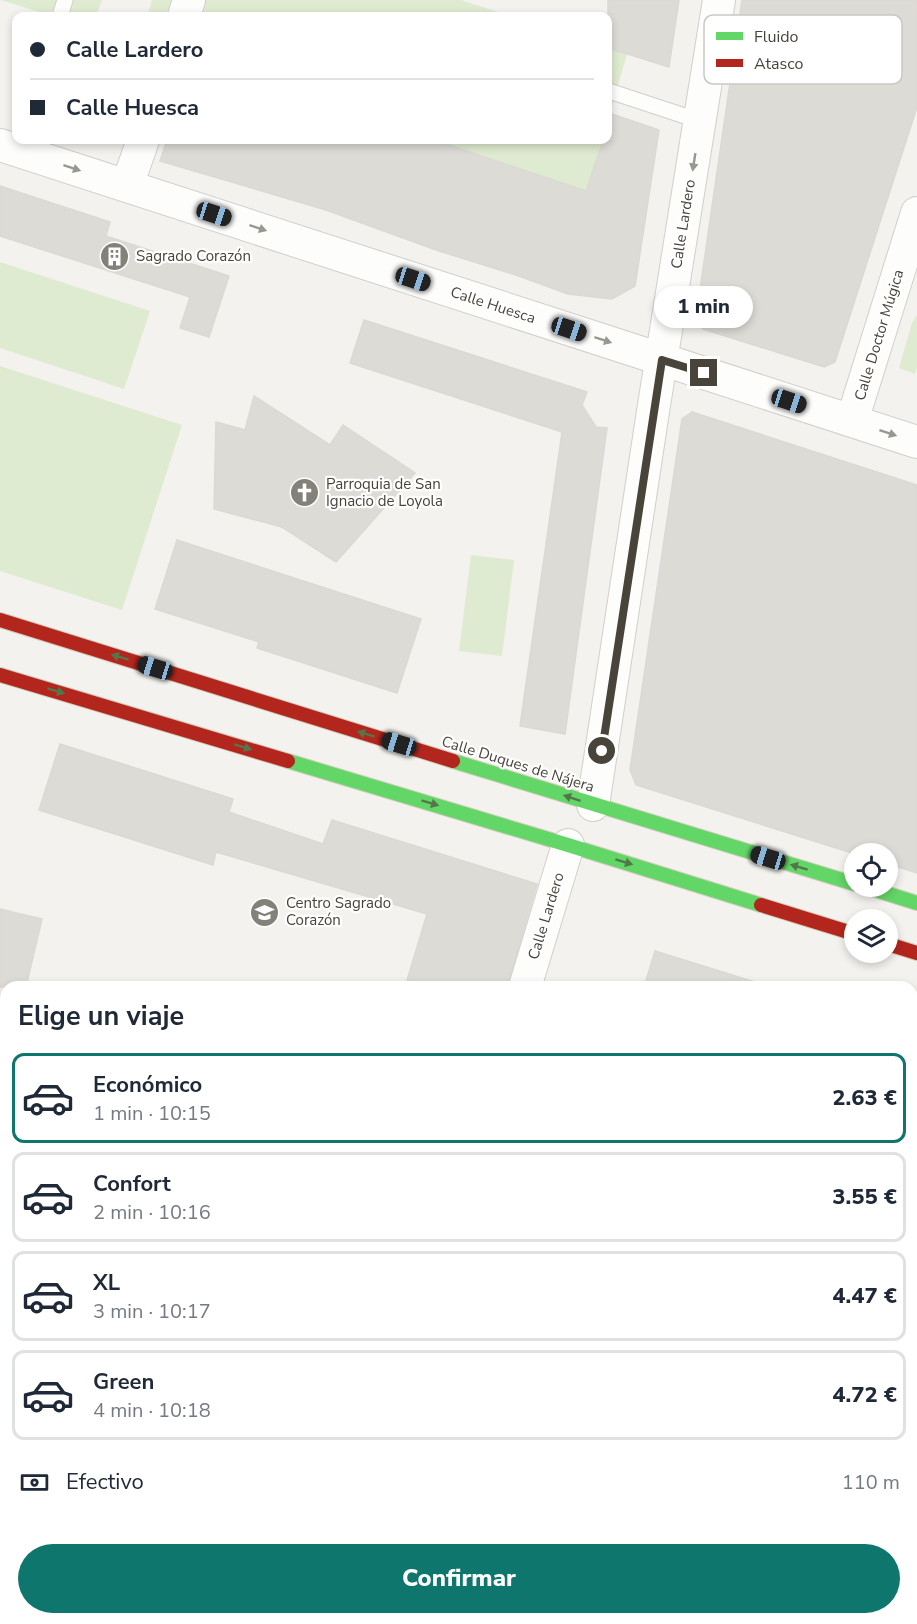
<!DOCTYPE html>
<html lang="es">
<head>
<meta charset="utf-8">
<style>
	body { margin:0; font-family:"Nunito Sans",sans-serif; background:#f6f6f7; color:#1f2937; height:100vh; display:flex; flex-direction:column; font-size:22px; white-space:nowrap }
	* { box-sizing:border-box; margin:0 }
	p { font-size:20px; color:#747a83 }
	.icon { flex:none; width:33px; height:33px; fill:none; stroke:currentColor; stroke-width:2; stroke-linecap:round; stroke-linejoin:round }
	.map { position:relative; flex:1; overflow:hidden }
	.panel { position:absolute; left:0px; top:981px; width:918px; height:644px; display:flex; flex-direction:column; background:#fff; border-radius:18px 18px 0 0; box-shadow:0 3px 9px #0003 }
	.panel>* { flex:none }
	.banner { position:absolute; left:12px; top:12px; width:600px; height:132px; border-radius:12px; box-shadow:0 3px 9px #0003; display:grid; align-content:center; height:132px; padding:0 18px; background:#fff }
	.tools { position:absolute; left:844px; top:843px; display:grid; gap:12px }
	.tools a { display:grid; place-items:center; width:54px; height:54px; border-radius:50%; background:#fff; box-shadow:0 3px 9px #0003; font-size:30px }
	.end { position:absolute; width:27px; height:27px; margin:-14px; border:8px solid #49443a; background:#fff; box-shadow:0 0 0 3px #fff }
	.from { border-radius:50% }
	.bubble { position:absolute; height:42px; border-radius:21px; background:#fff; box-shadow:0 3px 9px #0003; font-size:20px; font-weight:800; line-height:42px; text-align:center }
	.car { position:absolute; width:18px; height:36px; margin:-18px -9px; border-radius:8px; box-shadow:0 0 4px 2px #0007; background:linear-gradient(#222 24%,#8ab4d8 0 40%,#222 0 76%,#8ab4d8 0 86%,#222 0) }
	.banner b { display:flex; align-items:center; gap:21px; height:57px; font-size:22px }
	.banner b+b { border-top:2px solid #e0e1e3 }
	.banner i { width:15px; height:15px; background:#1f2937 }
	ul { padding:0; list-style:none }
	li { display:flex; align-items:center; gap:18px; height:90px; margin:0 12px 9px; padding:0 6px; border:3px solid #e0e1e3; border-radius:12px }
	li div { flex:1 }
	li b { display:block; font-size:22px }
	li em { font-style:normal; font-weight:800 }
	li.on { border-color:#0f766e }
	li>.icon { width:54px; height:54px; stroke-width:1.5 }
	h2 { padding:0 18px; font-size:27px; line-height:72px }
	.pay { display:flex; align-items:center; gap:15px; height:66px; padding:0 18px; font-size:22px }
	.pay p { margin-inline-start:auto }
	.button { display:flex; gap:12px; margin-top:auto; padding:12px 18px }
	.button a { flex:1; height:69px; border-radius:36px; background:#0f766e; color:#fff; font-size:24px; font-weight:800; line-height:69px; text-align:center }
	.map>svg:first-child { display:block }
	.green { fill:#dfebd0 }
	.building { fill:#dddbd6; stroke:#dbd9d4; stroke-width:1.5 }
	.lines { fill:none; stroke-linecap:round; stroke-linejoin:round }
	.lane-casing { stroke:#d1cfcb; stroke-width:17 }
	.street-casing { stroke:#d1cfcb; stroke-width:34 }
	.fast-casing { stroke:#d4cebc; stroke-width:16 }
	.jam-casing { stroke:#d4cebc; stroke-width:16 }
	.lane { stroke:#fdfdfc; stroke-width:15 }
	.street { stroke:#fdfdfc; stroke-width:32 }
	.fast { stroke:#63d668; stroke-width:14 }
	.jam { stroke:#b3261e; stroke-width:14 }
	.rail { stroke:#dadada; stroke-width:4.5; stroke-dasharray:8 8; stroke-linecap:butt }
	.oneway { fill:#9a9791 }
	.oneway2 { fill:#52774a }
	.route { stroke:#49443a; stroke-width:8 }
	.labels { text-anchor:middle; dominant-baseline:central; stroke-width:4.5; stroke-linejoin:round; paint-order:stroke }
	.street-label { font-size:15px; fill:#49443a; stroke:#fff }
	.poi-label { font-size:15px; fill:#49443a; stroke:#fff; text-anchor:start }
	.key { fill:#fff; stroke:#c8c7c4; stroke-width:1.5 }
	.key-label { font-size:16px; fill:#49443a }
</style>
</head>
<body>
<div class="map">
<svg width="917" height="1624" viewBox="0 0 917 1624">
	<rect width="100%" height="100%" fill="#f3f2ee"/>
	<path class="green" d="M1,0H102L96,16H52Z
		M152,0H461L511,16H147Z
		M608,48L627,54L608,120Z
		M434,140H602L586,191Z
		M0,262L150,311L124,389L0,348Z
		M917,315V368L915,374L899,368L912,323Z
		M0,366L182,425L122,610L0,571Z
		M471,555L514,560L502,656L459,651Z
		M912,997L917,999V1337L912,1336Z
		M0,1097L6,1098V1143L0,1141Z
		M0,1205L6,1206V1295L0,1294Z
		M0,1518L6,1519V1568L4,1580L0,1579Z"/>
	<path class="building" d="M608,0H679L669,67L608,48Z
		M742,0H917V107L835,362L824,367L703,329L696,317Z
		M612,114L659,130L635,286L612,299L568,294L516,275L436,250L326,210L160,161L167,140H434L586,191L603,140H608V127Z
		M0,186L110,222L106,236L229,276L209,337L180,328L190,297L0,236Z
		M364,320L587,392L582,405L596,427L607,428L565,734L520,726L562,432L350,363Z
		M254,396L330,445L343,425L415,473L336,562L282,527L214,509L216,422L245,430Z
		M692,412L917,485V873L888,864V854H855L636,785L630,770L682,419Z
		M177,540L421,619L397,693L257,648L259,642L155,609Z
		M60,744L233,799L229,812L323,844L332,820L537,884L507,987H405L427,914L216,852L213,865L39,810Z
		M0,909L42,919L26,987H0Z
		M655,951L755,982L754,987H644Z"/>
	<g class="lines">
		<defs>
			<path id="lane" d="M60,16L65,0
				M609,91L700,121"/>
			<path id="street" d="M184,16L189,0
				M0,145L917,442
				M127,186L143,140
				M852,421L917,213
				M593,805L654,405L719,0
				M525,987L568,845
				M343,1624L344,1618"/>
			<path id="fast" d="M288,761L568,845L761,905
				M453,761L855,884
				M863,886L917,903"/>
			<path id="jam" d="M0,620L453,761
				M0,675L288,761
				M761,905L855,934
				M888,944L917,953"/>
		</defs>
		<use href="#lane" class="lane-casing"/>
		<use href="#street" class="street-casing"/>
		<use href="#fast" class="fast-casing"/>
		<use href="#jam" class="jam-casing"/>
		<use href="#lane" class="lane"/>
		<use href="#street" class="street"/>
		<use href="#fast" class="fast"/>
		<use href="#jam" class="jam"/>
		<path class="rail" d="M0,1172L6,1174
			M912,1389L917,1391"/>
	</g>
	<defs><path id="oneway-solid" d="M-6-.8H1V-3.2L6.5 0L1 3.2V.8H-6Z" transform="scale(1.5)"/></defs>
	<g class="oneway">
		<use href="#oneway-solid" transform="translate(694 162) rotate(99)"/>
		<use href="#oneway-solid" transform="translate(72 168) rotate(18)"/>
		<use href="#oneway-solid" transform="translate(258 228) rotate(18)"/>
		<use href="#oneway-solid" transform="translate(603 340) rotate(18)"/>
		<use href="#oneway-solid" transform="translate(888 433) rotate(18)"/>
	</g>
	<g class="oneway2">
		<use href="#oneway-solid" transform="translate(120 657) rotate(-163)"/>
		<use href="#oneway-solid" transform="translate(56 691) rotate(17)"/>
		<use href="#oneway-solid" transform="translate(366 734) rotate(-163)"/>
		<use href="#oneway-solid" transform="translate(243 747) rotate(17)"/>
		<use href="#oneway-solid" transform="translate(572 798) rotate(-162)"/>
		<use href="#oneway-solid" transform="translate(430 803) rotate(17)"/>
		<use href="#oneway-solid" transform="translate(624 862) rotate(17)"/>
		<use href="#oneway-solid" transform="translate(799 867) rotate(-163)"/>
	</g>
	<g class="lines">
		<path class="route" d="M602,751L662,360L704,373"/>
	</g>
	<defs>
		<symbol id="building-disc" viewBox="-11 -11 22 22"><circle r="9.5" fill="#848179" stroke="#fff"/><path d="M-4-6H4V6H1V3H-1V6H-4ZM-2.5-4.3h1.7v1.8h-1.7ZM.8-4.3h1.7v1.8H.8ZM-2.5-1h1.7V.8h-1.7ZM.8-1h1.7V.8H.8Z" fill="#fff"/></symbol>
		<symbol id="church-disc" viewBox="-11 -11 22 22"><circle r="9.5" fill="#848179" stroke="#fff"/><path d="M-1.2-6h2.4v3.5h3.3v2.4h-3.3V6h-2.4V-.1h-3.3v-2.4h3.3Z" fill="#fff"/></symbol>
		<symbol id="university-disc" viewBox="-11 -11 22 22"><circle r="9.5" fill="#848179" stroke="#fff"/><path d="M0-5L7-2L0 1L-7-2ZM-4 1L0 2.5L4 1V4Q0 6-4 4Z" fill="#fff"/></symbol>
	</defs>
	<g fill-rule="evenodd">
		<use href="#building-disc" x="98" y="240" width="33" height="33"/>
		<use href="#church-disc" x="288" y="476" width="33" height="33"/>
		<use href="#university-disc" x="248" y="896" width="33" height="33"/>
	</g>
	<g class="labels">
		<g class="street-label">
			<text transform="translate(683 224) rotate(-81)">Calle Lardero</text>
			<text transform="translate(493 305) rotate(18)">Calle Huesca</text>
			<text transform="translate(879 335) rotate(-73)">Calle Doctor Múgica</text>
			<text transform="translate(518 764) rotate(17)">Calle Duques de Nájera</text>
			<text transform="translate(546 916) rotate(-73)">Calle Lardero</text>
		</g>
		<g class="poi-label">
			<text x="136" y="256">Sagrado Corazón</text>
			<text x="326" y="484">Parroquia de San<tspan x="326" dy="17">Ignacio de Loyola</tspan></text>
			<text x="286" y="903">Centro Sagrado<tspan x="286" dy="17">Corazón</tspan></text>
		</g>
	</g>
	<rect x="704" y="15" width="198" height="69" rx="9" class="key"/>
	<rect x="716" y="32" width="27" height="8" fill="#63d668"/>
	<rect x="716" y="59" width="27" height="8" fill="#b3261e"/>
	<g class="key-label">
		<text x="754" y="42">Fluido</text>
		<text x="754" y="69">Atasco</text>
	</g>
</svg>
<div class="tools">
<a><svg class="icon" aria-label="locate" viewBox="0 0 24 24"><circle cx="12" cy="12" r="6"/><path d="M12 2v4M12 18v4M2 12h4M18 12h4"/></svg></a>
<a><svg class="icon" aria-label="layers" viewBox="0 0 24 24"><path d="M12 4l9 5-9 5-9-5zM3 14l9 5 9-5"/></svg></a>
</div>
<i class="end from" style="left:602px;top:751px"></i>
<i class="end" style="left:704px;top:373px"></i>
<div class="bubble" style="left:654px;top:286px;width:99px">1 min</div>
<i class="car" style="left:214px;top:214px;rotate:108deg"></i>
<i class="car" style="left:413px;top:279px;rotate:108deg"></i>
<i class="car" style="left:569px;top:329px;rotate:108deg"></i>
<i class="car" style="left:789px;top:401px;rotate:108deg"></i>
<i class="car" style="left:155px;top:668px;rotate:287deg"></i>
<i class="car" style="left:399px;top:744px;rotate:287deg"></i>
<i class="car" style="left:768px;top:858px;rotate:287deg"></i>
<div class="banner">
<b><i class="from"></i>Calle Lardero</b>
<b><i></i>Calle Huesca</b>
</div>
<section class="panel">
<h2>Elige un viaje</h2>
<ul>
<li class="on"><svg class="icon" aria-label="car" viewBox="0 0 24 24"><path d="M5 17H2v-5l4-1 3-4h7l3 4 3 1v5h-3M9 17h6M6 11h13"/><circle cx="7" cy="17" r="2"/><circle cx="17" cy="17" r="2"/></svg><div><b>Económico</b><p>1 min · 10:15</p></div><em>2.63 €</em></li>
<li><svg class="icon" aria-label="car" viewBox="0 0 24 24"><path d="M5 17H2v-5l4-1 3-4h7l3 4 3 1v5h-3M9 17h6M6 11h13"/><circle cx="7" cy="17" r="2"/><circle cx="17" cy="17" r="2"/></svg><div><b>Confort</b><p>2 min · 10:16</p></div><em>3.55 €</em></li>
<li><svg class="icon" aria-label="car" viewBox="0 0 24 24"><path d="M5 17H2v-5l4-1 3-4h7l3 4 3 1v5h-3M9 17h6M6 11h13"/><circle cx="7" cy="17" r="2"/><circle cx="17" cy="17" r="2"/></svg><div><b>XL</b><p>3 min · 10:17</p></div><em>4.47 €</em></li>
<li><svg class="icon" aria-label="car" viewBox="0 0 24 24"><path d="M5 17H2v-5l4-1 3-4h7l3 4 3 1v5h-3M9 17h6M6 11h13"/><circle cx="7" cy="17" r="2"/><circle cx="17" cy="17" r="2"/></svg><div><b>Green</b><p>4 min · 10:18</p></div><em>4.72 €</em></li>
</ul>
<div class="pay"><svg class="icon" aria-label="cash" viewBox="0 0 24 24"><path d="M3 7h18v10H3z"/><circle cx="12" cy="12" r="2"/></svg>Efectivo<p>110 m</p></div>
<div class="button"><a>Confirmar</a></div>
</section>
</div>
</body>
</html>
